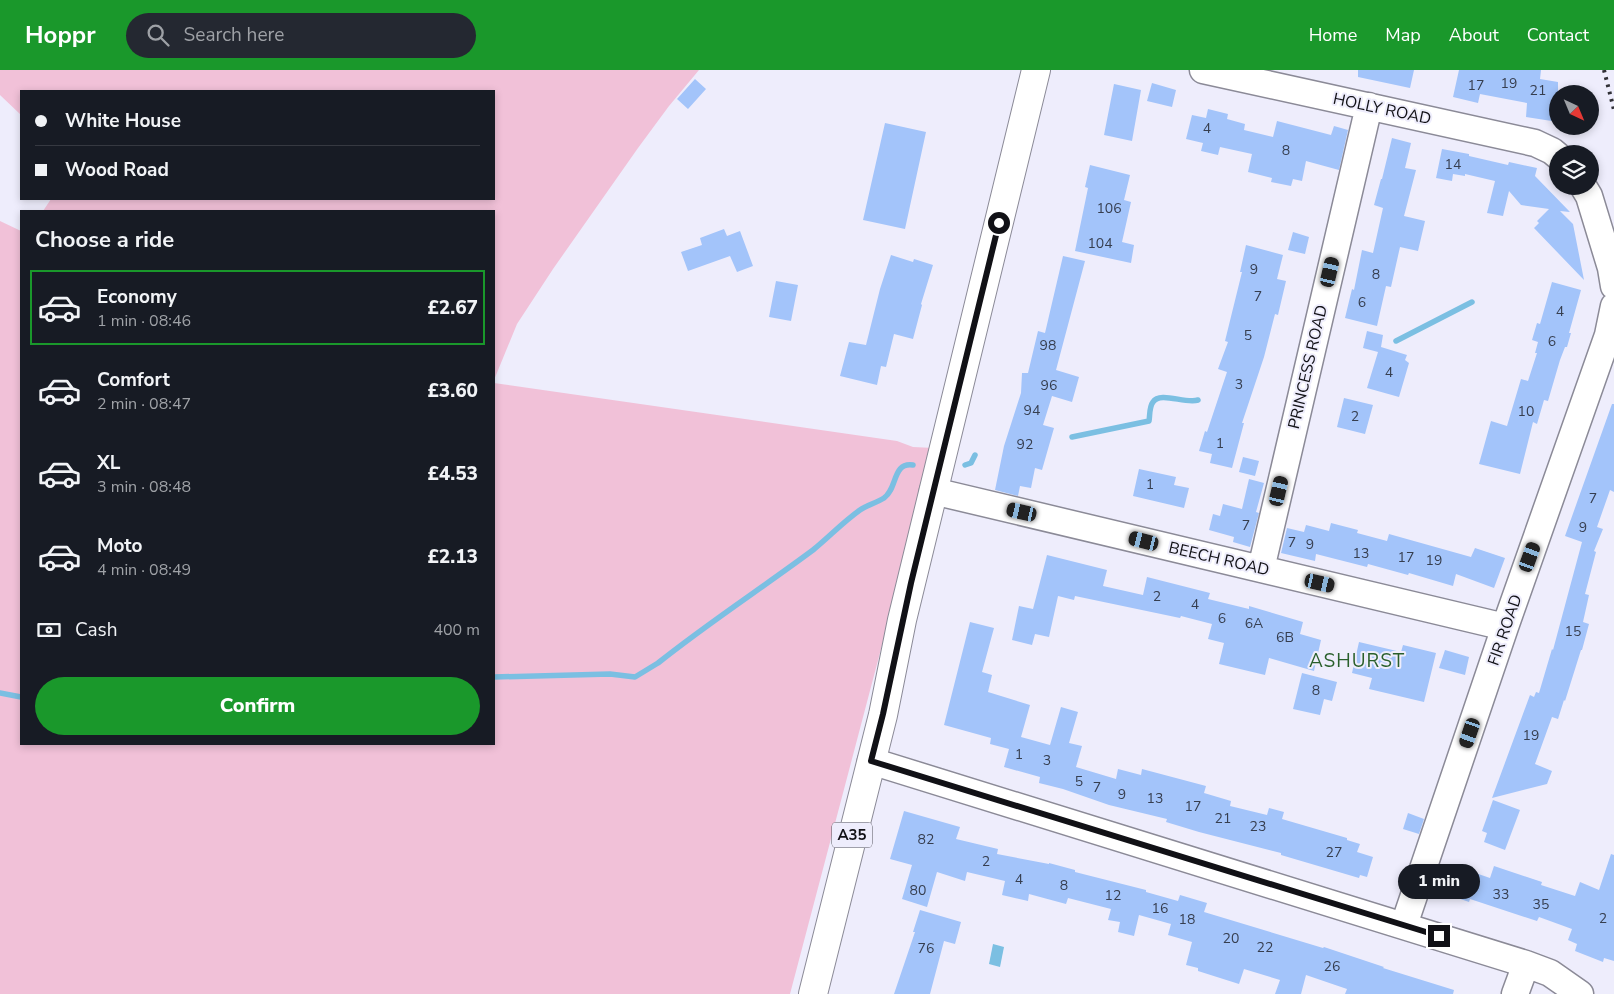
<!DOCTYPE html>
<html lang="en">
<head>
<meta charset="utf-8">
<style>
	body { margin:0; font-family:"Nunito Sans",sans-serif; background:#242831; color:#f1f3f6; height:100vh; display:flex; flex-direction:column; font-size:19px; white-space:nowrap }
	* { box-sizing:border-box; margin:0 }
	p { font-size:16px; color:#9ea1a6 }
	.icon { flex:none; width:28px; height:28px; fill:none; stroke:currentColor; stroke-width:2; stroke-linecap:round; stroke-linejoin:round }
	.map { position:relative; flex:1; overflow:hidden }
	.sheet { position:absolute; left:20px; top:140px; width:475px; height:535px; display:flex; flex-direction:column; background:#171b24; border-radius:0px; box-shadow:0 2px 8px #0003 }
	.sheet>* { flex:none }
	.top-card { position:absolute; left:20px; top:20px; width:475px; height:110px; border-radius:0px; box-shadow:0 2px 8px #0003; display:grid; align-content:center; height:110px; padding:0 15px; background:#171b24 }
	.needle { width:32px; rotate:136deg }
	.fabs { position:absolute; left:1549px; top:15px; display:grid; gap:10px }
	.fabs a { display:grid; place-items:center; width:50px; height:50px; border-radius:50%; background:#171b24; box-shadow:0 2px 8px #0003; font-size:25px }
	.end { position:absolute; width:22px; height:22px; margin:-11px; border:6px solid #111116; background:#fff; box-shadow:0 0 0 2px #fff }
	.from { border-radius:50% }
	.bubble { position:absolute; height:35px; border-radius:18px; background:#171b24; box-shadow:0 2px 8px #0003; font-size:16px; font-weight:800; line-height:35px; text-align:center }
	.car { position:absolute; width:15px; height:30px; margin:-15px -8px; border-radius:6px; box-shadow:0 0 4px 1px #0007; background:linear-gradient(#222 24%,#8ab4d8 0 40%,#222 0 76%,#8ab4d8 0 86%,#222 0) }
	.top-card b { display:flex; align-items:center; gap:18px; height:48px; font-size:19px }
	.top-card b+b { border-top:1px solid #363941 }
	.top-card i { width:12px; height:12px; background:#f1f3f6 }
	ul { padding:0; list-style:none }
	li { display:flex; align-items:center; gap:15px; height:75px; margin:0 10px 8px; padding:0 5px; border:2px solid transparent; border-radius:0px }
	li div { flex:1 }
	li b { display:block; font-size:19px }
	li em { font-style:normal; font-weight:800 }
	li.current { border-color:#1a982b }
	li>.icon { width:45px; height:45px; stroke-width:1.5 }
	h2 { padding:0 15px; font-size:22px; line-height:60px }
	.pay { display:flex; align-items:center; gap:12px; height:55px; padding:0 15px; font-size:19px }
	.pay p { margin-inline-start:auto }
	.action { display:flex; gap:10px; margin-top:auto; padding:10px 15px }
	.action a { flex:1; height:58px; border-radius:30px; background:#1a982b; color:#fff; font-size:20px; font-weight:800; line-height:58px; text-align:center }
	header { display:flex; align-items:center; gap:30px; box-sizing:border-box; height:70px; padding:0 25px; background:#1a982b; color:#fff }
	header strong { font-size:24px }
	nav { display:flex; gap:28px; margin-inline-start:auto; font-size:18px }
	.search { width:350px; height:45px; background:#242831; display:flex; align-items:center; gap:12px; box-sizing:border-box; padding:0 18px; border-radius:28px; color:#9ea1a6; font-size:19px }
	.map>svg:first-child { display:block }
	.green { fill:#f1c1d8 }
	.water { fill:#7bbfe2 }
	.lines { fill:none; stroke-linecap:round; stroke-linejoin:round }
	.stream { stroke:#7bbfe2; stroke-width:5.5 }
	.building { fill:#a3c4fa }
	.minor-casing { stroke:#8b8a97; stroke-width:29 }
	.major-casing { stroke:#8b8a97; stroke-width:30 }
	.minor { stroke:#fff; stroke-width:26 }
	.major { stroke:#fff; stroke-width:28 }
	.rail { stroke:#303036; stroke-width:4; stroke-dasharray:2.5 5; stroke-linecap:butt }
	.route { stroke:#111116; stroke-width:6 }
	.labels { text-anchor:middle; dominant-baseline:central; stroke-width:4; stroke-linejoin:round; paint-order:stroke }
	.number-label { font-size:14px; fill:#363e4f }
	.shield { fill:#eeedfc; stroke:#53535b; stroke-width:1 }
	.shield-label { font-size:15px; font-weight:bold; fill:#111116 }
	.street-label { font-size:16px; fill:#111116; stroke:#eeedfc }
	.quarter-label { font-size:19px; letter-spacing:1px; fill:#295f2b; stroke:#eeedfc }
</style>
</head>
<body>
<header>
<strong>Hoppr</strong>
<div class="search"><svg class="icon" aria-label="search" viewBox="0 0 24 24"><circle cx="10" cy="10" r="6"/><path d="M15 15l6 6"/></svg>Search here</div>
<nav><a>Home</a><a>Map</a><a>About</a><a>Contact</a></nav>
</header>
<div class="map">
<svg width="1614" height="924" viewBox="0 0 1614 924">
	<rect width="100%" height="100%" fill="#eeedfc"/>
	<path class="green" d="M0,0H699L669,36L638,78L553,199L517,254L494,310V141H43L51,129H494V21H21V45L0,25Z
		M0,151L21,161V674H494V313L897,371L913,377L934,378L790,924H0Z"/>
	<path class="water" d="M993,874L1004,877L1000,897L989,894Z"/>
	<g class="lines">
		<path class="stream" d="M1396,271L1472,232
			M1072,367L1149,351C1150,346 1149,337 1153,332C1160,321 1185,334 1198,330
			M965,395L971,393L975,385
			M494,607L610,604L635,607L658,593C708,553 762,518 813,480C829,467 843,452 860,440C867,435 876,433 884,428C898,418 892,392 913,395
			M0,623L21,627"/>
	</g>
	<path class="building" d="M1358,0H1414L1410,18L1358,7Z
		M1459,0H1541L1540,9L1558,12V52L1526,47L1527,33L1480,24L1478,33L1453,27Z
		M695,9L706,19L688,39L677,29Z
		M1152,13L1176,20L1172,37L1147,31Z
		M1114,14L1141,20L1132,71L1104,65Z
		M1208,39L1228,44L1227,49L1245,54L1244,60L1273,67L1277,51L1331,65L1334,56L1348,60L1339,100L1306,91L1302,111L1293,109L1291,116L1271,112L1272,108L1248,102L1252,84L1220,77L1218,85L1201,81L1203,73L1186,69L1192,45L1206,48Z
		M885,53L926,62L905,159L863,150Z
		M1392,68L1411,73L1405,98L1416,100L1404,146L1425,151L1418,181L1400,177L1391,217L1386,216L1377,256L1345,248L1352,219L1354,220L1362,180L1373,183L1383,138L1374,135L1381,109H1382Z
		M1442,79L1469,84V86L1508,95L1509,92L1537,98L1535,106L1570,142L1560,141L1573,154L1584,210L1534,158L1539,153L1537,151L1549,139L1521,135L1509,121L1503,146L1487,143L1495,111L1465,104V106L1453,104L1452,111L1436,108Z
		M1090,95L1130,105L1124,130L1131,132L1122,172L1134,175L1131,193L1075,181L1088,118L1085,117Z
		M724,159L727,166L740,161L753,196L737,202L730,186L688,201L681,182L702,175L700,168Z
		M1293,162L1309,167L1305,184L1288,180Z
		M1246,175L1283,185L1277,209L1286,211L1278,245L1275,244L1264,287L1242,353H1244L1232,398L1210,393L1212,384L1199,381L1205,361L1207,362L1227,302L1218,299L1228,272L1225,271L1242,202H1240Z
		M891,185L913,192L914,189L933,195L921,234L922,235L913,269L894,264L886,297L881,296L877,315L840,306L849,272L866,275L880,219Z
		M1063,186L1085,191L1056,300L1079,307L1072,332L1052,326L1043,355L1054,358L1042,400L1035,398L1031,418L1020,416L1018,426L995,420L1004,376L1021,323L1022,303H1028L1038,261L1045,263Z
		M776,211L798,215L791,251L769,247Z
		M1552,212L1581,220L1569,263H1571L1567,277H1565L1560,290L1548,331L1544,330L1537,354L1533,352L1520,404L1479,394L1491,351L1507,356L1521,309L1528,311L1537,283H1535L1538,272L1532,270L1537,253L1540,254Z
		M1367,261L1383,265L1381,277L1407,285L1405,290L1409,293L1399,327L1367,318L1378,282L1363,278Z
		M1344,328L1373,335L1365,364L1337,357Z
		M1612,334H1614V422L1610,420L1597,457L1603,459L1594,481L1596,482L1585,524L1589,525L1583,552L1589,554L1582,580H1581L1565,631L1564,630L1558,649L1552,647L1535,694L1552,701L1547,714L1492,728L1530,625L1534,627L1536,622L1539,623L1552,579L1553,580L1582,472L1565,466Z
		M1243,387L1259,391L1255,406L1239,402Z
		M1139,399L1176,407L1174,415L1189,418L1184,438L1133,426Z
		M1249,409L1264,413L1256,442L1259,443L1250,477L1233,472L1234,467L1209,460L1213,444L1220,446L1223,434L1242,439Z
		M1331,453L1358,460L1357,463L1387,471L1389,464L1471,487L1475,478L1505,488L1494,518L1456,504L1453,516L1409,503L1408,505L1368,494L1367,497L1316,484L1315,491L1281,483L1287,458L1304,462L1306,455L1329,461Z
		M1047,485L1107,500L1103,516L1143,525L1147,507L1210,523L1208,529L1249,539V536L1303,552L1300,564L1321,570L1314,601L1269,588L1265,605L1219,594L1224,573L1208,569L1212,554L1181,546L1180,548L1075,526L1074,530L1058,526L1049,567L1035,564L1032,575L1012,570L1019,536L1033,539Z
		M970,552L994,558L982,602L992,605L988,622L1030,635L1021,667L1050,675L1061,637L1078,642L1069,673L1082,676L1076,697L1116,709L1118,699L1141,705L1142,699L1206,716L1204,723L1231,731L1230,736L1267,745L1269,738L1284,742L1282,749L1347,768V770L1360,774L1357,782L1373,787L1367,807L1360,805L1359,808L1281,785V783L1199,762L1166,752L1167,749L1109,735L1063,719L1039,713L1040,707L1004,697L1009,679L990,674L991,668L944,655Z
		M1359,572L1401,582L1403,575L1436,583L1424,632L1369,619L1372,608L1352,603Z
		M1445,580L1469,587L1465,605L1439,598Z
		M1302,603L1337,612L1332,631L1324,629L1320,645L1293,639Z
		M1493,730L1520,740L1505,780L1484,772L1487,763L1482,761Z
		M904,741L960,757L956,769L998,779L997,784L1049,794V793L1075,800V802L1146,820V822L1178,831L1180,825L1207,833L1204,842L1323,878L1324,877L1384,897L1383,898L1454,920L1453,924H1345L1347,919L1306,905L1301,924H1275L1280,910L1244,899L1239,914L1198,901V898L1186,895L1192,872L1168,865L1171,854L1139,845L1134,866L1118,862L1120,852L1108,850L1111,839L1068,828L1066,834L1029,824L1028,831L1002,825L1005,811L967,802L965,811L937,802L927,837L902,829L912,795L890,789Z
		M1408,743L1424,749L1419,764L1403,759Z
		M1611,784L1614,785V891L1604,888L1603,892L1575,881L1577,874L1568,870L1572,859L1539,847L1537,851L1470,829L1469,832L1449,825L1458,797L1490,808L1494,796L1542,812L1541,815L1575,826L1580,812L1599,820Z
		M920,840L961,852L955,874L944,871L930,924H894L915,862H913Z"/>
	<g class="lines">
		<defs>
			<path id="minor" d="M1203,0L1535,73L1552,81L1558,86
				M1583,116L1589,126L1611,198L1614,216
				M933,421L1505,557
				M1261,499L1369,36
				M871,691L1526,894L1550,903L1580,924
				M1404,855L1505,557L1608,265L1614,236
				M1515,924L1526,894"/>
			<path id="major" d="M813,924L883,645L902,550L1036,0"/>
		</defs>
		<use href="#minor" class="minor-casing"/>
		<use href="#major" class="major-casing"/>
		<use href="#minor" class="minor"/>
		<use href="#major" class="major"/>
		<path class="rail" d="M1604,0L1614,40"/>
	</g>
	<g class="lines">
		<path class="route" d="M999,153L911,513L883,644L871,691L1439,866"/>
	</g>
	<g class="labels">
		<g class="number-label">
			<text x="1509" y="13">19</text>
			<text x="1476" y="15">17</text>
			<text x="1538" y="20">21</text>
			<text x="1207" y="58">4</text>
			<text x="1286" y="80">8</text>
			<text x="1453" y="94">14</text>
			<text x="1109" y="138">106</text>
			<text x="1100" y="173">104</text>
			<text x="1254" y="199">9</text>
			<text x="1376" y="204">8</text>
			<text x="1258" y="226">7</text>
			<text x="1362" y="232">6</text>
			<text x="1560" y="241">4</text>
			<text x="1248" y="265">5</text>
			<text x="1552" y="271">6</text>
			<text x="1048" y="275">98</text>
			<text x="1389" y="302">4</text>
			<text x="1239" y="314">3</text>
			<text x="1049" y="315">96</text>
			<text x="1032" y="340">94</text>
			<text x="1526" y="341">10</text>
			<text x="1355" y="346">2</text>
			<text x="1220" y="373">1</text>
			<text x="1025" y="374">92</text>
			<text x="1150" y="414">1</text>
			<text x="1593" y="428">7</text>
			<text x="1246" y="455">7</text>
			<text x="1583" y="457">9</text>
			<text x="1292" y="472">7</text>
			<text x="1310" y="474">9</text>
			<text x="1361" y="483">13</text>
			<text x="1406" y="487">17</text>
			<text x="1434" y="490">19</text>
			<text x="1157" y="526">2</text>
			<text x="1195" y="534">4</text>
			<text x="1222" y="548">6</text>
			<text x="1254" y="553">6A</text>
			<text x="1573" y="561">15</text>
			<text x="1285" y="567">6B</text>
			<text x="1316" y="620">8</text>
			<text x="1531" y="665">19</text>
			<text x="1019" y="684">1</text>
			<text x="1047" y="690">3</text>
			<text x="1079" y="711">5</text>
			<text x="1097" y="717">7</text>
			<text x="1122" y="724">9</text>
			<text x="1155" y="728">13</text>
			<text x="1193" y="736">17</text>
			<text x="1223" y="748">21</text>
			<text x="1258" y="756">23</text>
			<text x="926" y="769">82</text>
			<text x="1334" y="782">27</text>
			<text x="986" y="791">2</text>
			<text x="1019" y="809">4</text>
			<text x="1064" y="815">8</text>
			<text x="918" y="820">80</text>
			<text x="1501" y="824">33</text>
			<text x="1113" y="825">12</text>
			<text x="1541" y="834">35</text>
			<text x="1160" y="838">16</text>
			<text x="1603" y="848">2</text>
			<text x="1187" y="849">18</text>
			<text x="1231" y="868">20</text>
			<text x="1265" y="877">22</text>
			<text x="926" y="878">76</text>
			<text x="1332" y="896">26</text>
		</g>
		<rect class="shield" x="832" y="752.5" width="40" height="25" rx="4"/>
		<g class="shield-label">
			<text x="852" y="765">A35</text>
		</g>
		<g class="street-label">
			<text transform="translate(1382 39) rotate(12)">HOLLY ROAD</text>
			<text transform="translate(1308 297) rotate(-77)">PRINCESS ROAD</text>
			<text transform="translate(1219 489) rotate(13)">BEECH ROAD</text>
			<text transform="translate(1505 560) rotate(-71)">FIR ROAD</text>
		</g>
		<g class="quarter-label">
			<text x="1357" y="591">ASHURST</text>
		</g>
	</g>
</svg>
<div class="fabs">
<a><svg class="needle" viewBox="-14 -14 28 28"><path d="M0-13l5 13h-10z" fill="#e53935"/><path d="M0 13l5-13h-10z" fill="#9ea1a6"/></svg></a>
<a><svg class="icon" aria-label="layers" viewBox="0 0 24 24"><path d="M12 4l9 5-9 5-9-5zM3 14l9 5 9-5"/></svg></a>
</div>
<i class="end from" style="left:999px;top:153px"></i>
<i class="end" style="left:1439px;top:866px"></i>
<div class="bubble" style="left:1398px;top:794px;width:82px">1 min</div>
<i class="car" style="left:1330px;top:202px;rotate:13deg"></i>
<i class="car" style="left:1279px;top:421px;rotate:13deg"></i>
<i class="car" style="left:1022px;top:442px;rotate:283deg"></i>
<i class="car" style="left:1144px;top:471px;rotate:284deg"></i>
<i class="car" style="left:1530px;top:487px;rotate:20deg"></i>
<i class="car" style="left:1320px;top:513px;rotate:103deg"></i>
<i class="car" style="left:1470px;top:663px;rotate:199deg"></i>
<div class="top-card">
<b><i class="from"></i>White House</b>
<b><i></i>Wood Road</b>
</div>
<section class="sheet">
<h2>Choose a ride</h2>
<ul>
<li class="current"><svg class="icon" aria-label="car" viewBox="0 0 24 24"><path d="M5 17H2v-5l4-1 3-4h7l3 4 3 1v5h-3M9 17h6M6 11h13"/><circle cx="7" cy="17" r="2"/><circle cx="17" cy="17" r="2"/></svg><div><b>Economy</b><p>1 min · 08:46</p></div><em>£2.67</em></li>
<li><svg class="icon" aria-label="car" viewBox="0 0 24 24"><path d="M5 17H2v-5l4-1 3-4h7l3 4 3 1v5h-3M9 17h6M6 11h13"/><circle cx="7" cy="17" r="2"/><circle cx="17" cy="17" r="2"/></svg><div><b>Comfort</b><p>2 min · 08:47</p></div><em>£3.60</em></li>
<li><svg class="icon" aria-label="car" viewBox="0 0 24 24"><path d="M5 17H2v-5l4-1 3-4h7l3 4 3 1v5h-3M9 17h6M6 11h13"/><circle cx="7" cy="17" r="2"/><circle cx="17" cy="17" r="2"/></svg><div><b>XL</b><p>3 min · 08:48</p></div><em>£4.53</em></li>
<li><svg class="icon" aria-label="car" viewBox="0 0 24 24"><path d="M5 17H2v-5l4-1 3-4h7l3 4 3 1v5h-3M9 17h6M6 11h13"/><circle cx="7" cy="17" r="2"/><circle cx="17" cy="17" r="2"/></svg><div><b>Moto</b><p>4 min · 08:49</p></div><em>£2.13</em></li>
</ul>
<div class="pay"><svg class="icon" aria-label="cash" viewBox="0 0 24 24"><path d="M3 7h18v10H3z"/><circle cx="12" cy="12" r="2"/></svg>Cash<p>400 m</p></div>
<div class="action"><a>Confirm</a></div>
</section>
</div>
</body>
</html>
